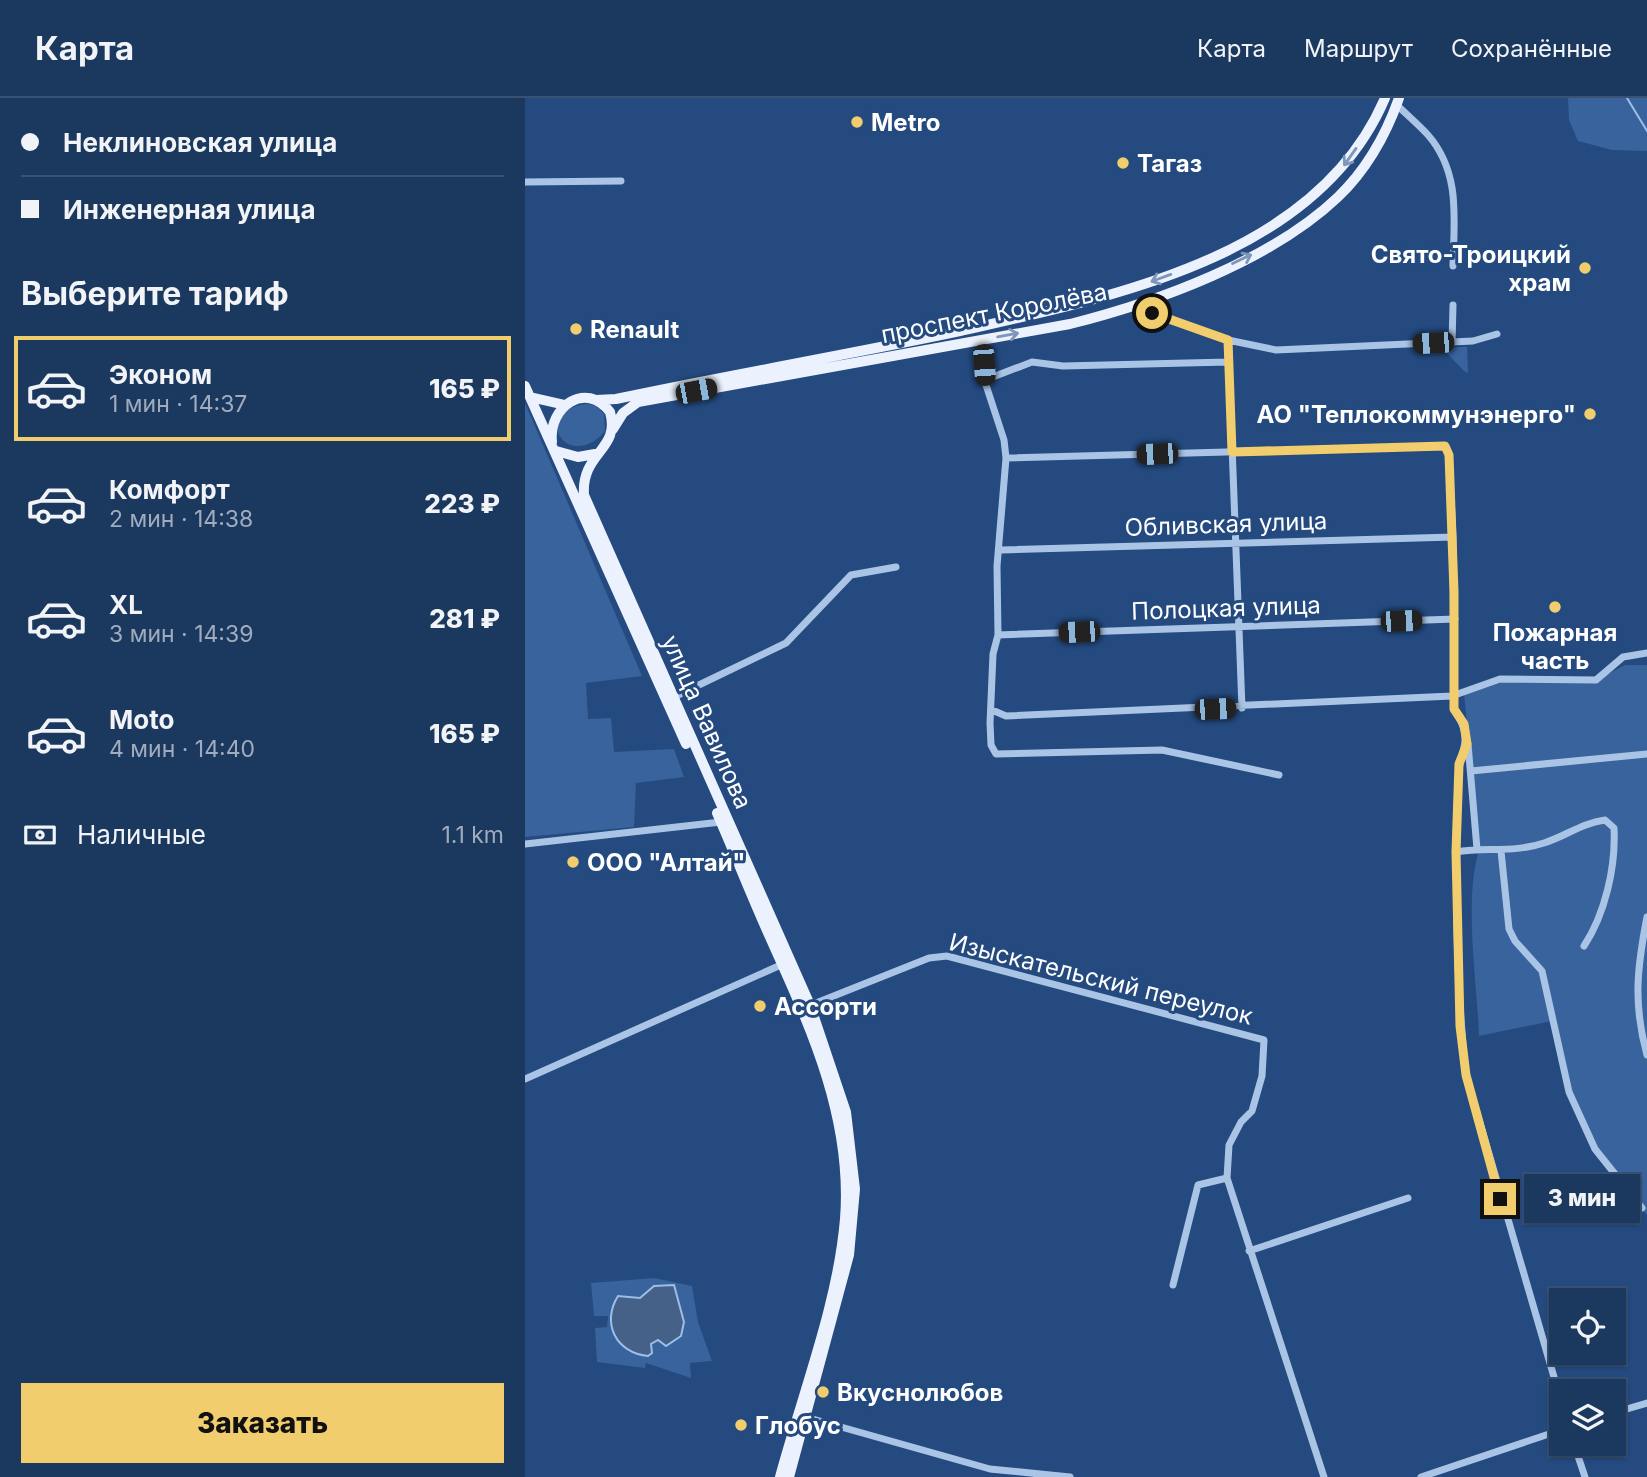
<!DOCTYPE html>
<html lang="ru">
<head>
<meta charset="utf-8">
<style>
	body { margin:0; font-family:Inter,sans-serif; background:#284368; color:#f1f3f6; height:100vh; display:flex; flex-direction:column; font-size:26px; white-space:nowrap }
	* { box-sizing:border-box; margin:0 }
	p { font-size:23px; color:#a0acbd }
	.icon { flex:none; width:38px; height:38px; fill:none; stroke:currentColor; stroke-width:2; stroke-linecap:round; stroke-linejoin:round }
	.map { position:relative; flex:1; overflow:hidden }
	.side { display:flex; flex-direction:column; background:#1b385f; width:525px }
	.side>* { flex:none }
	.top-card { display:grid; align-content:center; height:154px; padding:0 21px; background:#1b385f }
	.controls { position:absolute; left:1024px; top:1190px; display:grid; gap:14px }
	.controls a { display:grid; place-items:center; width:77px; height:77px; border-radius:0px; background:#1b385f; box-shadow:0 2px 5px #0004,0 0 0 2px #395274; font-size:35px }
	.end { position:absolute; width:32px; height:32px; margin:-16px; border:9px solid #f1cd6d; background:#111; box-shadow:0 0 0 4px #111 }
	.from { border-radius:50% }
	.bubble { position:absolute; height:49px; border-radius:0px; background:#1b385f; box-shadow:0 2px 5px #0004,0 0 0 2px #395274; font-size:23px; font-weight:800; line-height:49px; text-align:center }
	.car { position:absolute; width:21px; height:42px; margin:-21px -10px; border-radius:9px; box-shadow:0 0 5px 2px #0007; background:linear-gradient(#222 24%,#8ab4d8 0 40%,#222 0 76%,#8ab4d8 0 86%,#222 0) }
	.top-card b { display:flex; align-items:center; gap:24px; height:66px; font-size:26px }
	.top-card b+b { border-top:2px solid #395274 }
	.top-card i { width:18px; height:18px; background:#f1f3f6 }
	ul { padding:0; list-style:none }
	li { display:flex; align-items:center; gap:21px; height:105px; margin:0 14px 10px; padding:0 7px; border:4px solid transparent; border-radius:0px }
	li div { flex:1 }
	li b { display:block; font-size:26px }
	li em { font-style:normal; font-weight:800 }
	li.active { border-color:#f1cd6d }
	li>.icon { width:63px; height:63px; stroke-width:1.5 }
	h2 { padding:0 21px; font-size:32px; line-height:84px }
	.pay { display:flex; align-items:center; gap:18px; height:77px; padding:0 21px; font-size:26px }
	.pay p { margin-inline-start:auto }
	.cta { display:flex; gap:14px; margin-top:auto; padding:14px 21px }
	.cta a { flex:1; height:80px; border-radius:0px; background:#f1cd6d; color:#111; font-size:28px; font-weight:800; line-height:80px; text-align:center }
	header { display:flex; align-items:center; gap:42px; box-sizing:border-box; height:98px; padding:0 35px; background:#1b385f; border-bottom:2px solid #395274 }
	header strong { font-size:33px }
	nav { display:flex; gap:38px; margin-inline-start:auto; font-size:24px }
	main { display:flex; flex:1; min-height:0 }
	.map>svg:first-child { display:block }
	.green { fill:#38639d }
	.water { fill:#456187; stroke:#9ebee7; stroke-width:2 }
	.lines { fill:none; stroke-linecap:round; stroke-linejoin:round }
	.stream { stroke:#9ebee7; stroke-width:2 }
	.minor { stroke:#aac4e6; stroke-width:7 }
	.primary { stroke:#ebf2fd; stroke-width:10 }
	.oneway { stroke:#7e96b8 }
	.route { stroke:#f1cd6d; stroke-width:9 }
	.poi-dot { fill:#f1cd6d; stroke:#244a7f; stroke-width:2.5 }
	.labels { text-anchor:middle; dominant-baseline:central; stroke-width:6; stroke-linejoin:round; paint-order:stroke }
	.poi-label { font-size:24px; font-weight:bold; fill:#fff; stroke:#244a7f; text-anchor:start }
	.street-label { font-size:24px; fill:#fff; stroke:#244a7f }
</style>
</head>
<body>
<header>
<strong>Карта</strong>
<nav><a>Карта</a><a>Маршрут</a><a>Сохранённые</a></nav>
</header>
<main>
<section class="side">
<div class="top-card">
<b><i class="from"></i>Неклиновская улица</b>
<b><i></i>Инженерная улица</b>
</div>
<h2>Выберите тариф</h2>
<ul>
<li class="active"><svg class="icon" aria-label="car" viewBox="0 0 24 24"><path d="M5 17H2v-5l4-1 3-4h7l3 4 3 1v5h-3M9 17h6M6 11h13"/><circle cx="7" cy="17" r="2"/><circle cx="17" cy="17" r="2"/></svg><div><b>Эконом</b><p>1 мин · 14:37</p></div><em>165 ₽</em></li>
<li><svg class="icon" aria-label="car" viewBox="0 0 24 24"><path d="M5 17H2v-5l4-1 3-4h7l3 4 3 1v5h-3M9 17h6M6 11h13"/><circle cx="7" cy="17" r="2"/><circle cx="17" cy="17" r="2"/></svg><div><b>Комфорт</b><p>2 мин · 14:38</p></div><em>223 ₽</em></li>
<li><svg class="icon" aria-label="car" viewBox="0 0 24 24"><path d="M5 17H2v-5l4-1 3-4h7l3 4 3 1v5h-3M9 17h6M6 11h13"/><circle cx="7" cy="17" r="2"/><circle cx="17" cy="17" r="2"/></svg><div><b>XL</b><p>3 мин · 14:39</p></div><em>281 ₽</em></li>
<li><svg class="icon" aria-label="car" viewBox="0 0 24 24"><path d="M5 17H2v-5l4-1 3-4h7l3 4 3 1v5h-3M9 17h6M6 11h13"/><circle cx="7" cy="17" r="2"/><circle cx="17" cy="17" r="2"/></svg><div><b>Moto</b><p>4 мин · 14:40</p></div><em>165 ₽</em></li>
</ul>
<div class="pay"><svg class="icon" aria-label="cash" viewBox="0 0 24 24"><path d="M3 7h18v10H3z"/><circle cx="12" cy="12" r="2"/></svg>Наличные<p>1.1 km</p></div>
<div class="cta"><a>Заказать</a></div>
</section>
<div class="map">
<svg width="1122" height="1379" viewBox="0 0 1122 1379">
	<rect width="100%" height="100%" fill="#244a7f"/>
	<path class="green" d="M1043,0H1122V53L1087,52L1053,43L1044,22Z
		M916,249H942L943,275L939,273Z
		M0,305L117,578L61,585L63,621L86,620L89,654L149,651L159,679L111,685L109,729L0,739Z
		M63,306L71,308L79,316L80,333C68,349 43,356 33,335C32,317 45,307 63,306Z
		M1100,567H1122V1117L1067,1049L1049,1010L1027,923L954,938C952,884 938,798 955,749L939,596L977,584L1071,582Z
		M129,1180L167,1188L173,1224L187,1263L165,1265L166,1280L121,1265L120,1270L72,1264L70,1230L82,1229L83,1218H69L66,1185Z"/>
	<path class="water" d="M149,1187L159,1224L156,1238L141,1248L133,1242L126,1246L127,1255L123,1258C91,1255 76,1225 93,1198L115,1200L129,1188Z"/>
	<g class="lines">
		<path class="stream" d="M1102,0L1122,33"/>
		<path class="minor" d="M872,7C882,17 894,27 903,37C936,75 929,121 928,168
			M0,84L96,83
			M610,208L703,242L751,252L948,243L972,236
			M457,241L460,284L479,342L481,360L472,468L473,537L468,556L465,625L466,647L471,656L637,652L754,677
			M703,242L717,610
			M927,245L928,207
			M460,282L507,264L538,268L703,264
			M481,360L920,348L924,357L928,439L929,611C951,645 934,648 933,682C930,780 930,879 941,977L1036,1303
			M476,452L928,439
			M473,537L930,521
			M149,599L261,545L326,477L371,469
			M467,612L481,618L927,598L975,581L1071,582L1098,559L1122,555
			M943,646L952,751
			M946,673L1122,656
			M0,746L196,724
			M976,753L984,831L990,843L1017,873L1044,994L1070,1051L1117,1110
			M931,754C960,749 989,755 1019,745C1041,738 1057,725 1080,722L1089,730C1091,769 1080,816 1059,848
			M1122,819C1112,870 1108,906 1122,957
			M281,909L404,860L422,858L739,942L737,978L727,1013L716,1024L704,1047L702,1080L799,1379
			M0,981L258,866
			M724,1153L883,1100
			M648,1187L673,1087L702,1080
			M1088,1315L1122,1305
			M277,1318L465,1371L545,1379
			M1049,1346L1060,1379
			M896,1379L1036,1332"/>
		<path class="primary" d="M0,288L161,646
			M5,299L40,307
			M71,302L91,301C205,277 321,257 435,233C586,199 792,160 860,0
			M88,331L98,315L113,304L545,226C633,204 747,162 813,99C842,71 861,37 874,0
			M27,344C23,309 61,282 85,314C96,352 56,354 59,397L285,907L321,1014L330,1091L324,1157L264,1379
			M31,353L53,359L70,356
			M192,715C210,756 226,797 244,837C285,928 328,1019 320,1121C313,1206 277,1297 255,1379"/>
	</g>
	<defs><path id="oneway-shaft" d="M-6 0H5M1.5-3L5.5 0L1.5 3" fill="none" stroke-width="1.6" stroke-linecap="round" stroke-linejoin="round" transform="scale(1.75)"/></defs>
	<g class="oneway">
		<use href="#oneway-shaft" transform="translate(825 59) rotate(125)"/>
		<use href="#oneway-shaft" transform="translate(717 161) rotate(-26)"/>
		<use href="#oneway-shaft" transform="translate(636 180) rotate(160)"/>
		<use href="#oneway-shaft" transform="translate(483 237) rotate(-10)"/>
	</g>
	<g class="lines">
		<path class="route" d="M627,215L703,242L707,354L920,348L924,357L929,494V611L939,626L942,646L934,666L931,754L935,928L941,977L975,1101"/>
	</g>
	<g class="poi-dot">
		<circle cx="332" cy="24" r="7"/>
		<circle cx="598" cy="65" r="7"/>
		<circle cx="1060" cy="170" r="7"/>
		<circle cx="51" cy="231" r="7"/>
		<circle cx="1065" cy="316" r="7"/>
		<circle cx="1030" cy="509" r="7"/>
		<circle cx="48" cy="764" r="7"/>
		<circle cx="235" cy="908" r="7"/>
		<circle cx="298" cy="1294" r="7"/>
		<circle cx="216" cy="1327" r="7"/>
	</g>
	<g class="labels">
		<g class="poi-label">
			<text x="346" y="24">Metro</text>
			<text x="612" y="65">Тагаз</text>
			<text x="1046" y="156" text-anchor="end">Свято-Троицкий<tspan x="1046" dy="28">храм</tspan></text>
			<text x="65" y="231">Renault</text>
			<text x="1051" y="316" text-anchor="end">АО "Теплокоммунэнерго"</text>
			<text x="1030" y="534" text-anchor="middle">Пожарная<tspan x="1030" dy="28">часть</tspan></text>
			<text x="62" y="764">ООО "Алтай"</text>
			<text x="249" y="908">Ассорти</text>
			<text x="312" y="1294">Вкуснолюбов</text>
			<text x="230" y="1327">Глобус</text>
		</g>
		<g class="street-label">
			<text transform="translate(469 215) rotate(-11)">проспект Королёва</text>
			<text transform="translate(701 426) rotate(-2)">Обливская улица</text>
			<text transform="translate(701 510) rotate(-2)">Полоцкая улица</text>
			<text transform="translate(182 624) rotate(66)">улица Вавилова</text>
			<text transform="translate(576 881) rotate(14)">Изыскательский переулок</text>
		</g>
	</g>
</svg>
<div class="controls">
<a><svg class="icon" aria-label="locate" viewBox="0 0 24 24"><circle cx="12" cy="12" r="6"/><path d="M12 2v4M12 18v4M2 12h4M18 12h4"/></svg></a>
<a><svg class="icon" aria-label="layers" viewBox="0 0 24 24"><path d="M12 4l9 5-9 5-9-5zM3 14l9 5 9-5"/></svg></a>
</div>
<i class="end from" style="left:627px;top:215px"></i>
<i class="end" style="left:975px;top:1101px"></i>
<div class="bubble" style="left:999px;top:1076px;width:116px">3 мин</div>
<i class="car" style="left:908px;top:245px;rotate:267deg"></i>
<i class="car" style="left:459px;top:267px;rotate:176deg"></i>
<i class="car" style="left:171px;top:293px;rotate:79deg"></i>
<i class="car" style="left:632px;top:356px;rotate:268deg"></i>
<i class="car" style="left:876px;top:523px;rotate:88deg"></i>
<i class="car" style="left:554px;top:534px;rotate:268deg"></i>
<i class="car" style="left:690px;top:611px;rotate:88deg"></i>
</div>
</main>
</body>
</html>
